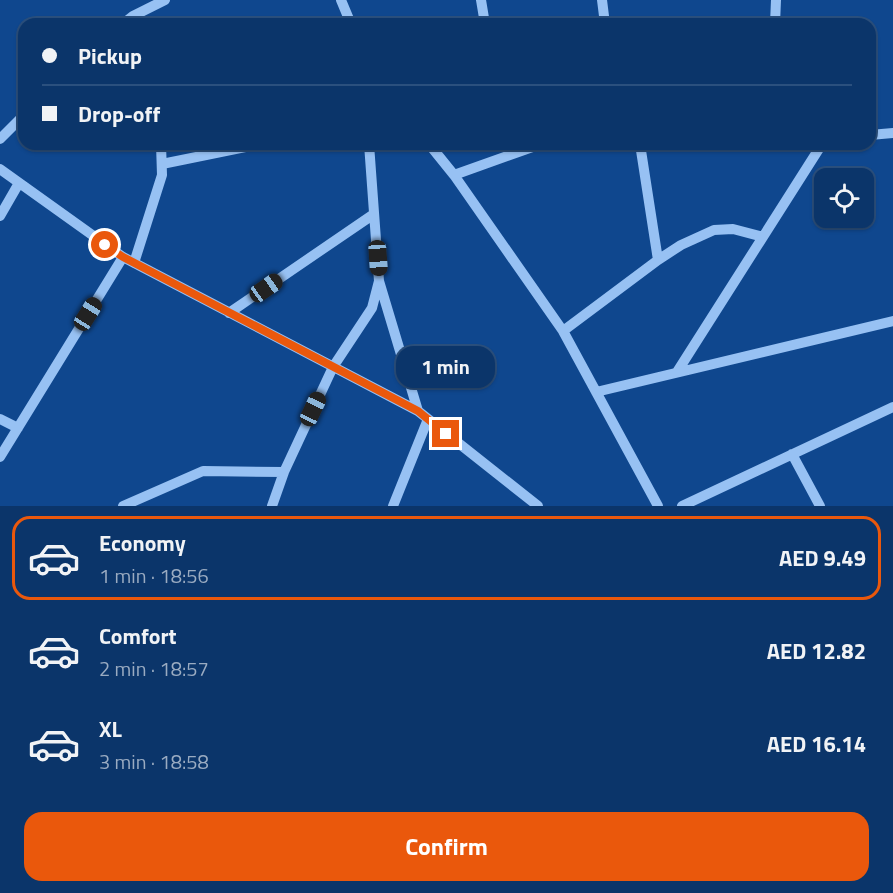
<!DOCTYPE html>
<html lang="en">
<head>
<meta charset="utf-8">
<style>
	body { margin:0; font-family:"Titillium Web",sans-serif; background:#143d70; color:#f1f3f6; height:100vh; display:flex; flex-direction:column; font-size:22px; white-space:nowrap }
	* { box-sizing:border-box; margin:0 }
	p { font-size:20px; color:#9aabc1 }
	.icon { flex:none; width:33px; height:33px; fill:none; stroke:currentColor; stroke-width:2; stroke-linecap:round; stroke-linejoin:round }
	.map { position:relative; height:506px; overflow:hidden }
	.side { display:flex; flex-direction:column; background:#0b356a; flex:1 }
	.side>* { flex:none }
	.guide { position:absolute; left:18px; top:18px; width:858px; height:132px; border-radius:18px; box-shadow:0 2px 4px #0004,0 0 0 2px #2b507e; display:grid; align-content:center; height:132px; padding:0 24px; background:#0b356a }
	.buttons { position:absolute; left:814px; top:168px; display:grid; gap:12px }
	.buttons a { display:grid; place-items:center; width:60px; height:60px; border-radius:12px; background:#0b356a; box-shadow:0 2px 4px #0004,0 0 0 2px #2b507e; font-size:30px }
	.end { position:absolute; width:27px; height:27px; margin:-14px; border:8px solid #ea580c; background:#fff; box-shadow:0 0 0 3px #fff }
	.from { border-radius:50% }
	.bubble { position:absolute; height:42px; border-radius:18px; background:#0b356a; box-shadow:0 2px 4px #0004,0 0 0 2px #2b507e; font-size:20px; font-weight:700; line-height:42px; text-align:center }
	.car { position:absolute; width:18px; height:36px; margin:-18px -9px; border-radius:8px; box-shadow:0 0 4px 2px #0007; background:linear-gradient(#222 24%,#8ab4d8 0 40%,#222 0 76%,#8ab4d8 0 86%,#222 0) }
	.guide b { display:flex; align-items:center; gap:21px; height:57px; font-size:22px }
	.guide b+b { border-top:2px solid #2b507e }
	.guide i { width:15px; height:15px; background:#f1f3f6 }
	ul { padding:10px 0 0; list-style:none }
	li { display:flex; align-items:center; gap:18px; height:84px; margin:0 12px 9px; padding:0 12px; border:3px solid transparent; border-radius:18px }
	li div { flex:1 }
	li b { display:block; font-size:22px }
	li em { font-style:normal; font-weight:700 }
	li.selected { border-color:#ea580c }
	li>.icon { width:54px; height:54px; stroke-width:1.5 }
	.primary-button { display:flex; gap:12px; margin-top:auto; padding:12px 24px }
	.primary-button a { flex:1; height:69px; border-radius:18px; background:#ea580c; color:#fff; font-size:24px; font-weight:700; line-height:69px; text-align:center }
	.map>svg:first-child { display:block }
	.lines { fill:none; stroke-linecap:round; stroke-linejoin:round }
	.minor { stroke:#97c1f3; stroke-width:10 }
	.route { stroke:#ea580c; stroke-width:8 }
</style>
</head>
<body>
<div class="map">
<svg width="893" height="506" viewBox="0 0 893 506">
	<rect width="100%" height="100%" fill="#0f478e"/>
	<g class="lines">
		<path class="minor" d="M341,0L351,24
			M481,0L485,24
			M602,0L605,24
			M123,24L133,16L165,0
			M775,24L776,0
			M870,135L893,133
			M0,139L24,115
			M369,144L379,281L418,411
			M429,144L454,175L563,331L658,506
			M640,144L658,260
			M760,144L772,146L784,144
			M162,164L260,144
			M0,169L123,257L418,411L538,506
			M454,175L541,144
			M0,216L19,183
			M134,263L162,175L161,144
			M229,313L374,214
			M563,331L658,260L681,245L714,230L733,229L763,237
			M677,372L822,144
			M596,392L893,321
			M0,419L18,428
			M792,454L820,506
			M0,457L123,257
			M123,506L203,471L284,472L333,367L372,308L379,281
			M272,506L284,472
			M393,506L428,419
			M682,506L893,407"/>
	</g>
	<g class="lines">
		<path class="route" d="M105,245L123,257L418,411L446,434"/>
	</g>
</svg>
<div class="buttons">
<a><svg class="icon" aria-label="locate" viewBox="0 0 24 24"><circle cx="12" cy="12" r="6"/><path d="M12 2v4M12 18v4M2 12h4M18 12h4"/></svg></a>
</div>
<i class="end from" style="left:105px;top:245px"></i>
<i class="end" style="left:446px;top:434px"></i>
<div class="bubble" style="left:396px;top:346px;width:99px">1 min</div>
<i class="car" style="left:378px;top:258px;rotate:176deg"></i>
<i class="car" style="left:266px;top:288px;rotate:55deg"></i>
<i class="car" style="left:88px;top:314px;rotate:32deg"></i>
<i class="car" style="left:313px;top:409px;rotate:25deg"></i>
<div class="guide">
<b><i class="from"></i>Pickup</b>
<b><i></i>Drop-off</b>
</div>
</div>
<section class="side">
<ul>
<li class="selected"><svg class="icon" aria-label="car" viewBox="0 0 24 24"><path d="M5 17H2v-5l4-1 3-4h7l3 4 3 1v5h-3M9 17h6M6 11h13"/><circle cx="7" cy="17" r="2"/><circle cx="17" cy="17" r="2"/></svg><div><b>Economy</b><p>1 min · 18:56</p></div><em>AED 9.49</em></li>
<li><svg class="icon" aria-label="car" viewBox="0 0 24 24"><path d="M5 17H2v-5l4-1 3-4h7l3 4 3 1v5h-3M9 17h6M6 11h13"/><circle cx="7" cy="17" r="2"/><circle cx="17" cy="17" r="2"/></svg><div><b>Comfort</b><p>2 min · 18:57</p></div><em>AED 12.82</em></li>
<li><svg class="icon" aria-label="car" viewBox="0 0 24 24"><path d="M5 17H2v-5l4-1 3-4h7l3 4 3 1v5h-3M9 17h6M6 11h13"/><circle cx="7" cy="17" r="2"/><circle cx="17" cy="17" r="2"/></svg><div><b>XL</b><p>3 min · 18:58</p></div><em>AED 16.14</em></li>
</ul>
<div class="primary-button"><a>Confirm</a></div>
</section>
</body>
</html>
